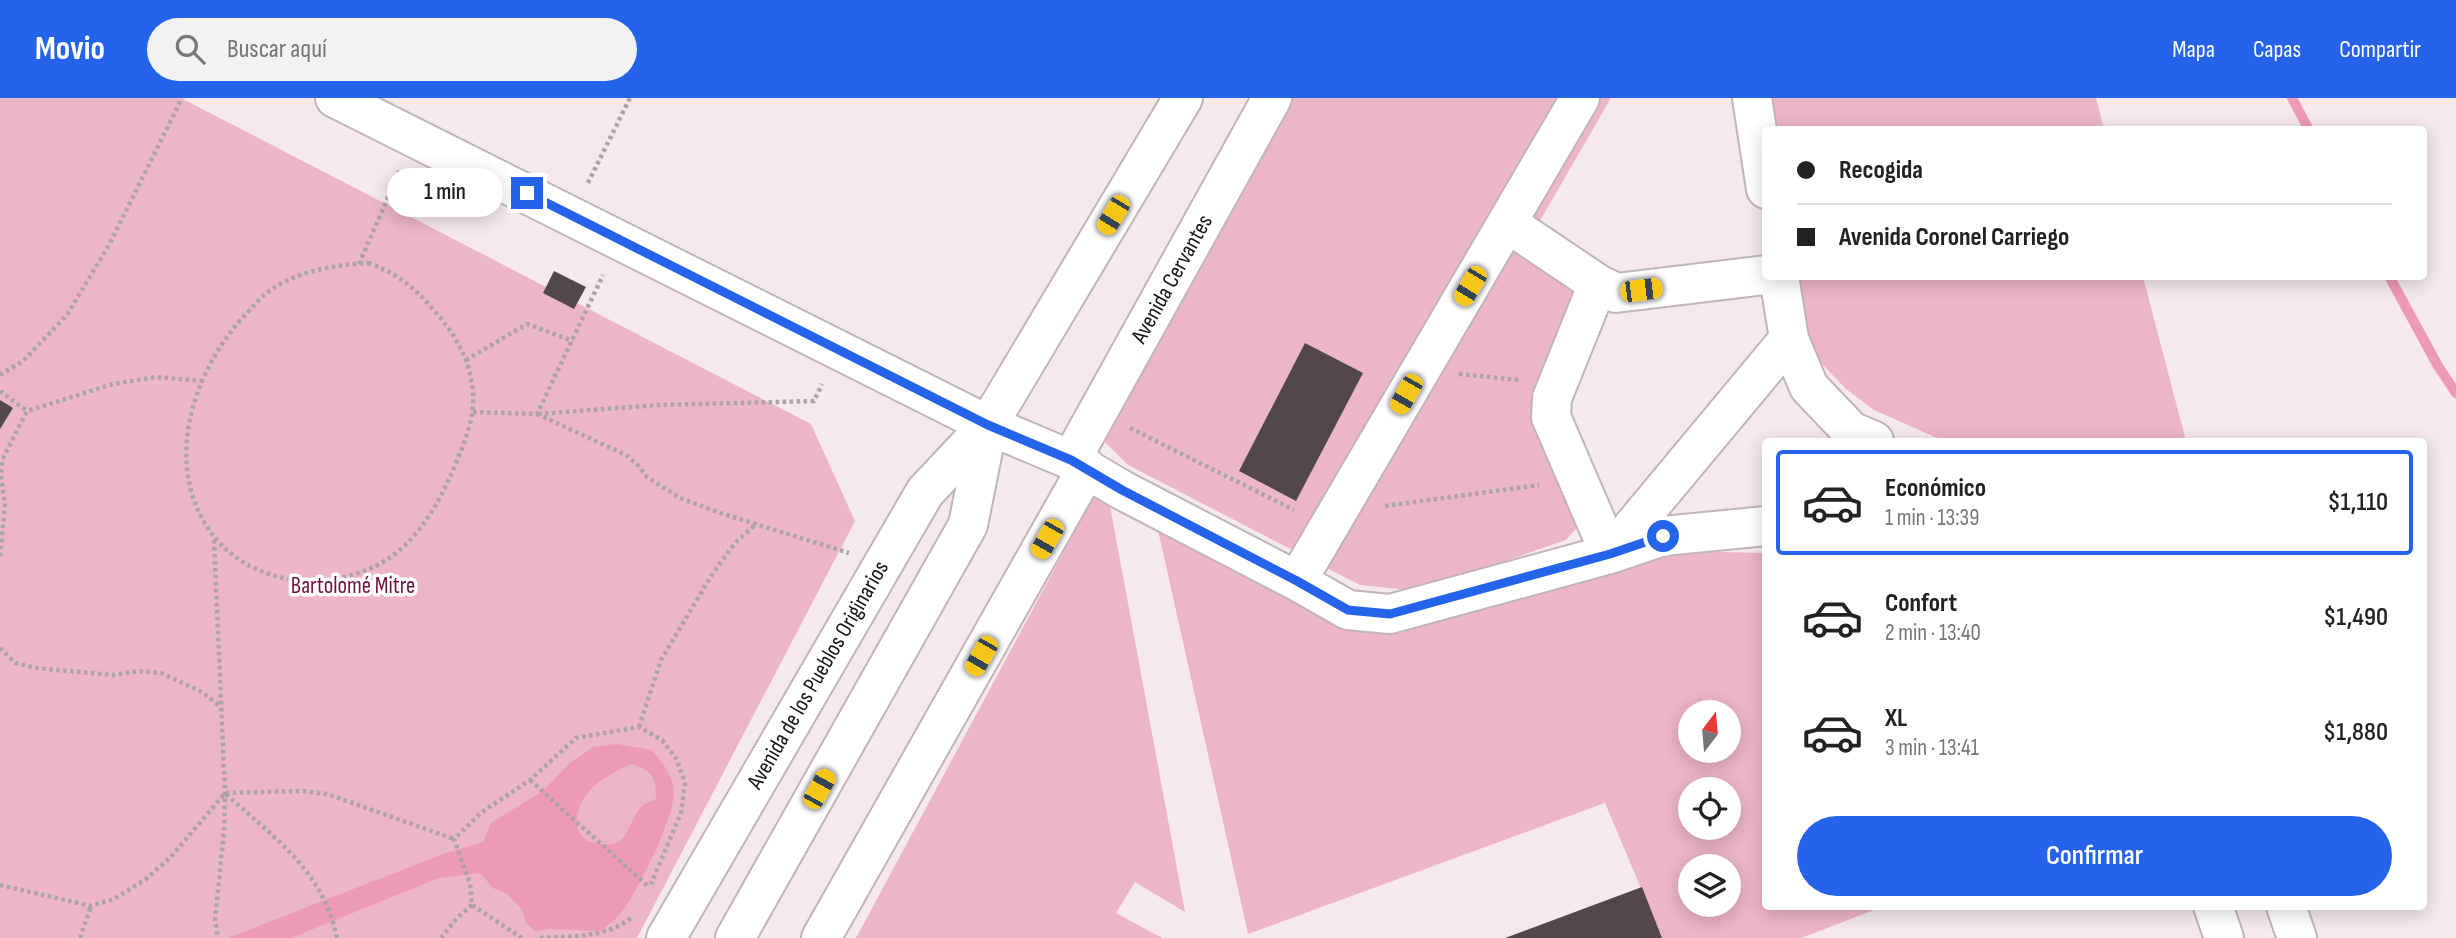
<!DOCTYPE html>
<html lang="es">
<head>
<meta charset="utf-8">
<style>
	body { margin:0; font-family:"Sofia Sans Condensed",sans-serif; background:#f2f2f2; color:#222; height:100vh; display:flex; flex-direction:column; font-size:26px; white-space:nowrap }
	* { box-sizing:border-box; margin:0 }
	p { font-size:23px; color:#767676 }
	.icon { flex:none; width:38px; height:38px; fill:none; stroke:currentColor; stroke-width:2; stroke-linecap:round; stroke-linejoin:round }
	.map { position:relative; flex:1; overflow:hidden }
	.drawer { position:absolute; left:1762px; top:340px; width:665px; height:472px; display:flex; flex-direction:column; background:#fff; border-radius:7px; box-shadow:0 4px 18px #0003 }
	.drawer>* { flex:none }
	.guide { position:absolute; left:1762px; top:28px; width:665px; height:154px; border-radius:7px; box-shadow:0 4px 18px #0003; display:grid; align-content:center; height:154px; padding:0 35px; background:#fff }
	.needle { width:46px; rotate:16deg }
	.fabs { position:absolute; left:1678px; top:602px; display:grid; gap:14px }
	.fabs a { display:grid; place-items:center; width:63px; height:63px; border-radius:50%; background:#fff; box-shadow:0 4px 18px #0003; font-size:35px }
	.end { position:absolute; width:32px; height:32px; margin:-16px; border:9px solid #2563eb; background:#fff; box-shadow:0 0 0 4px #fff }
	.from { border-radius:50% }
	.bubble { position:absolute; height:49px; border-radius:24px; background:#fff; box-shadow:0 4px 18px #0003; font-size:23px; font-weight:600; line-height:49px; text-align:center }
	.car { position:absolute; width:21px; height:42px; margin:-21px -10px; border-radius:9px; box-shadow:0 0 5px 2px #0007; background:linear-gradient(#f5c518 24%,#345 0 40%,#f5c518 0 76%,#345 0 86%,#f5c518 0) }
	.guide b { display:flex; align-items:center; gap:24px; height:66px; font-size:26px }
	.guide b+b { border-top:2px solid #e0e0e0 }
	.guide i { width:18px; height:18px; background:#222 }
	ul { padding:12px 0 0; list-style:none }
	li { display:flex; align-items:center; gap:21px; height:105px; margin:0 14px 10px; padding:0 21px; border:4px solid transparent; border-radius:7px }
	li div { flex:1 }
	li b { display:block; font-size:26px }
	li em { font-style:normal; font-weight:600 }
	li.current { border-color:#2563eb }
	li>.icon { width:63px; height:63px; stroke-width:1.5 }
	.action { display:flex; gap:14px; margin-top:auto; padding:14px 35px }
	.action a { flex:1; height:80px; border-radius:42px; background:#2563eb; color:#fff; font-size:28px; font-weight:600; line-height:80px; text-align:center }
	header { display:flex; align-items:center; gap:42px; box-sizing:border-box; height:98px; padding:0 35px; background:#2563eb; color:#fff }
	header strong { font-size:33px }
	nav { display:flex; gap:38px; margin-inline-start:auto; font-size:24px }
	.search { width:490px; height:63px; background:#f2f2f2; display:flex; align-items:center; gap:18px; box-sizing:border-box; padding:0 24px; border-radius:38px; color:#767676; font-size:26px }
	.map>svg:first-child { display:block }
	.green { fill:#edb5c8; fill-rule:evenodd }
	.water { fill:#ed9ab8; fill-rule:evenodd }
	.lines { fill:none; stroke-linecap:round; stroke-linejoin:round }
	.stream { stroke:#ed9ab8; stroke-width:10 }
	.building { fill:#52484b }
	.minor-casing { stroke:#c1b5b8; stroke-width:42 }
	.path { stroke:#aca3a5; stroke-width:4.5; stroke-dasharray:3.5 3.5; stroke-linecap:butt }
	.minor { stroke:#fff; stroke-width:38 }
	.route { stroke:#2563eb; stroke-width:9 }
	.labels { text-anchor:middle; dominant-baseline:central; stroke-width:7; stroke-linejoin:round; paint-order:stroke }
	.street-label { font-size:23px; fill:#1a1617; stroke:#fff }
	.park-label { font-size:23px; fill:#700e3f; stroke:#fff }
</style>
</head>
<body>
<header>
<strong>Movio</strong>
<div class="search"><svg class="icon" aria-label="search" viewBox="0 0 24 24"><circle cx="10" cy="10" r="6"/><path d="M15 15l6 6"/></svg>Buscar aquí</div>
<nav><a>Mapa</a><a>Capas</a><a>Compartir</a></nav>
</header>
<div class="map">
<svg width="2456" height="840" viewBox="0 0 2456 840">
	<rect width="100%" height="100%" fill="#f5e9ec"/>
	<path class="green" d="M0,0H181L811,326L855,423L637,840H0Z
		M1270,0H1611L1523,152L1581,190L1551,278L1579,427L1566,442L1419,493L1360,487L1128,367L1099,338Z
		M1761,0H2096L2104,31H1766Z
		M1789,179H2143L2186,343H1944L1874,312L1846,291L1821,265L1797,228Z
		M1097,392L1108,397L1185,814L1135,784L1116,815L1162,840H856Z
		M1156,423L1346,518L1676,453L1766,455V808L1882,809L1801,840H1662L1605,705L1248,836ZM1690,614H1729V653H1690ZM1690,691H1729V730H1690ZM1690,768H1729V807H1690Z"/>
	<path class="water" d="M617,646L652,652C662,664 674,679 674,695C674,719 637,796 621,815C616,821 608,827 601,833L550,831L535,833L526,825L522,812L507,796L493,790L480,775L439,780L291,840H228L443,756L483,744L491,725L543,693L570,665L593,649ZM632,666C653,673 656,680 656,701C652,703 646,705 642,708C632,717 629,738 618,744C613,747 608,746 602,746C568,745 573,710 591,691C599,682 621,670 632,666Z"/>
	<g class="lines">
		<path class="stream" d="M2292,0L2309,32
			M2389,178L2438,268L2456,295"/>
	</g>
	<path class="building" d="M554,173L586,189L574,211L543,195Z
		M1305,245L1363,275L1296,403L1239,373Z
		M0,302L13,310L0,331Z
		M1642,789L1662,840H1505Z"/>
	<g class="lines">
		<defs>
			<path id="minor" d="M335,0L988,327L1071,362L1122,392L1297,483L1348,512L1390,516L1610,456L1663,438L1766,428
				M1752,0L1766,91
				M1507,125L1598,186L1616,195L1766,177
				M1779,178L1789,241L1809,289L1851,333L1874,343
				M1598,186L1552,300L1551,319L1610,456L1789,241
				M1071,362L1272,0
				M1297,483L1580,0
				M2213,808L2224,840
				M2286,808L2297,840
				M666,840L925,394L988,327L1183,0
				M735,840L968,427L988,327
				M821,840L1087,370"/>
		</defs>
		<use href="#minor" class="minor-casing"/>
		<path class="path" d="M588,85L630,0
			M368,165C395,174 414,189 432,210C454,235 470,260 473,294C475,320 464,346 454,370C429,428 398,472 332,481C310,484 290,483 269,476C230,463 204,435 192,396C173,332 204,259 249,213C255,206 261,199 268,194C296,173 334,167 368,165Z
			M359,166L400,72
			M466,262L527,226L573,243
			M1459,276L1520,282
			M0,277L23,263L67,217L109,147L182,0
			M0,293L27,313
			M473,314L537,316L603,177
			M537,316L626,357L637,366L647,379L680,400L720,415L849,455
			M538,316L658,307L814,303L822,286
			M1130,330L1294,412
			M1385,408L1539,387
			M214,442L225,695L224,734L215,822L218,840
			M0,458L5,406L1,379L2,362L27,313L113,286L156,279L203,283
			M0,550L15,565L36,570L113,577L139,573L161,575L202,594L220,608
			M639,629L661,562L713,475L735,445L755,427
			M530,682L649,789
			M226,696C274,740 323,772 337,840
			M0,787L91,808L114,801L146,781L171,759L225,695L302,693L327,696L454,741
			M80,840L91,808
			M441,840L457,820L472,807
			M522,840L472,807L470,786L454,741L482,714L530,682L576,640L639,629L662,642L676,660L685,685L681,715L651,786
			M540,840C573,838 609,840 633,818"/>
		<use href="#minor" class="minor"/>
	</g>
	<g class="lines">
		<path class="route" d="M527,95L988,327L1071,362L1122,392L1297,483L1348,512L1390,516L1610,456L1663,438"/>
	</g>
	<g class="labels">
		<g class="street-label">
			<text transform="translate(1172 181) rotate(-61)">Avenida Cervantes</text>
			<text transform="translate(818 577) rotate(-60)">Avenida de los Pueblos Originarios</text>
		</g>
		<g class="park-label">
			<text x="353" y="488">Bartolomé Mitre</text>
		</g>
	</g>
</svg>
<div class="fabs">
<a><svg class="needle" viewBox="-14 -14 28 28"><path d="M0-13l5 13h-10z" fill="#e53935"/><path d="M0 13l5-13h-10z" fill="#767676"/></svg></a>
<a><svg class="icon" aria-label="locate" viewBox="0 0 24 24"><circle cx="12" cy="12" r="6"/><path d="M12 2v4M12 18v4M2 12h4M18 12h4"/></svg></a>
<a><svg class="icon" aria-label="layers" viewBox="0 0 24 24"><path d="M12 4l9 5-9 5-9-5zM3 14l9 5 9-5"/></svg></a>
</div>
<i class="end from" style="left:1663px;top:438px"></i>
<i class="end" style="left:527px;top:95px"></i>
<div class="bubble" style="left:387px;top:70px;width:116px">1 min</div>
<i class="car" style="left:1113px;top:117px;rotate:211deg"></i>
<i class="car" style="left:1470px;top:188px;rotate:211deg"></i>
<i class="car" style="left:1641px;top:192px;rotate:83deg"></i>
<i class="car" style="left:1406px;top:296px;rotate:210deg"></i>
<i class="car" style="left:1047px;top:441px;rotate:210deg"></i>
<i class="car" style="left:981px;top:558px;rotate:210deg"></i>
<i class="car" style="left:819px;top:691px;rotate:29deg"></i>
<div class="guide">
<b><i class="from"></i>Recogida</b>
<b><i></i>Avenida Coronel Carriego</b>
</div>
<section class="drawer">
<ul>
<li class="current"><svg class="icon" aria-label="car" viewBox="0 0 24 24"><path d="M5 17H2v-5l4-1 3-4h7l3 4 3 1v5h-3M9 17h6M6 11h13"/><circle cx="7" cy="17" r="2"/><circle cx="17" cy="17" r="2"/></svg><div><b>Económico</b><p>1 min · 13:39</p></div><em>$1,110</em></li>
<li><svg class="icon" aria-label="car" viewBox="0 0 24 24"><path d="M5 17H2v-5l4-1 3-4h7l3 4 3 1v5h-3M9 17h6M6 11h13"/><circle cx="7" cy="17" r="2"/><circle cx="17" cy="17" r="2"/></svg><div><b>Confort</b><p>2 min · 13:40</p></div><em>$1,490</em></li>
<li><svg class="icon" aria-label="car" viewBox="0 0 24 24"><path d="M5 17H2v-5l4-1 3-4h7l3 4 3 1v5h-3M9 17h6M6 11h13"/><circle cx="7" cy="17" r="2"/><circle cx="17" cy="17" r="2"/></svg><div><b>XL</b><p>3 min · 13:41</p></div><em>$1,880</em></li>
</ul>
<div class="action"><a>Confirmar</a></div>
</section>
</div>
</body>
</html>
